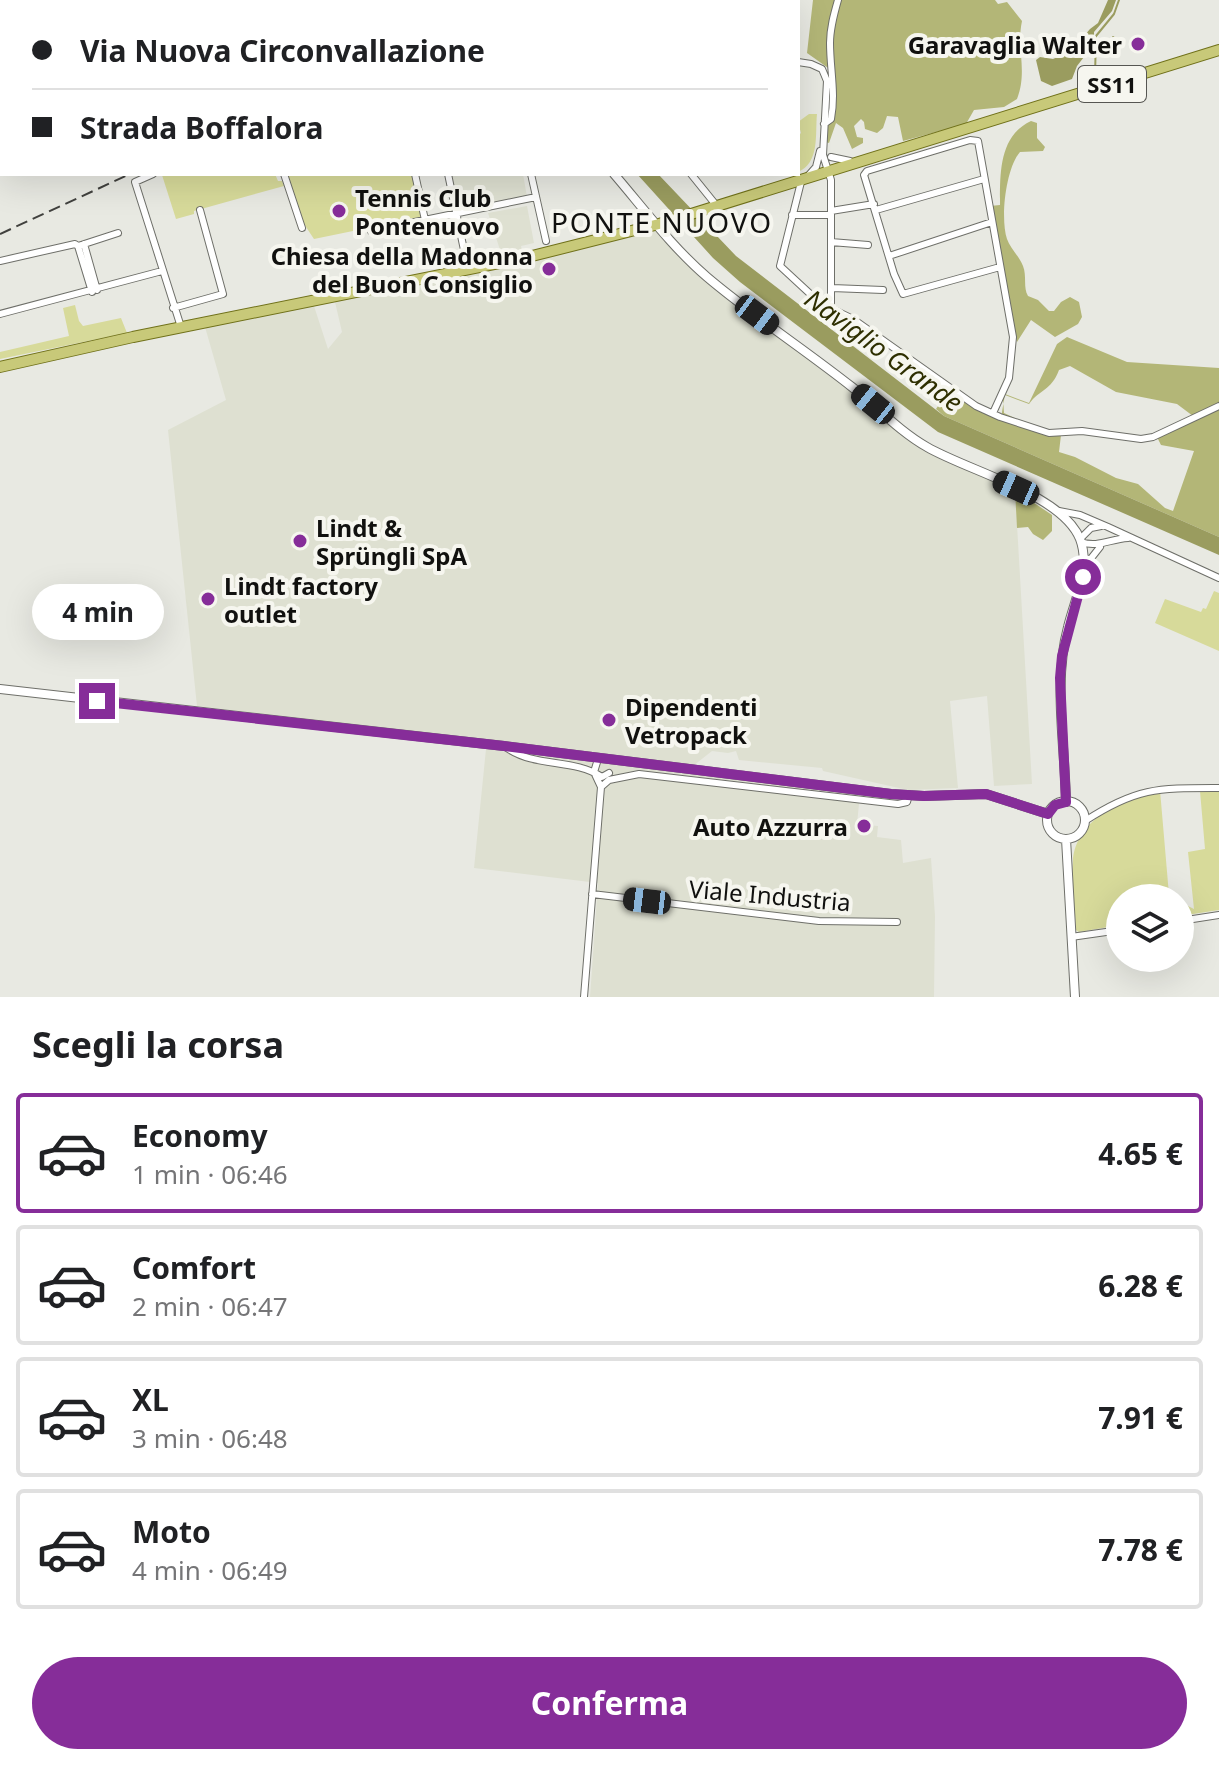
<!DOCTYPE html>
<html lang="it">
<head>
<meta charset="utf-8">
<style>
	body { margin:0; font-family:"Noto Sans",sans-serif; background:#f2f2f2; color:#202124; height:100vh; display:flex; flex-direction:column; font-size:30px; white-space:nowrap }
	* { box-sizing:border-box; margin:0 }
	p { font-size:26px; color:#757577 }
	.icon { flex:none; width:44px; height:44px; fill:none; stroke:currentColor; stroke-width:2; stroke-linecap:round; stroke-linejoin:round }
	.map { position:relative; height:997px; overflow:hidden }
	.drawer { display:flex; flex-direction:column; background:#fff; flex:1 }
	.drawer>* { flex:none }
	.guide { position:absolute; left:0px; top:0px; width:800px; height:176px; box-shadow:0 8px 32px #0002; display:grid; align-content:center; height:176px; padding:0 32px; background:#fff }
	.fabs { position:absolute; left:1106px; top:884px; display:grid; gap:16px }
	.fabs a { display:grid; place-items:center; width:88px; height:88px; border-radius:50%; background:#fff; box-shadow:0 8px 32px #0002; font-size:40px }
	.end { position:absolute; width:36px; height:36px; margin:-18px; border:10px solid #862d99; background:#fff; box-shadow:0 0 0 4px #fff }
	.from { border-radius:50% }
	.bubble { position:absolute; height:56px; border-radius:28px; background:#fff; box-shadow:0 8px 32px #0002; font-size:26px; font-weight:700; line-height:56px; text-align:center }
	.car { position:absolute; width:24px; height:48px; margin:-24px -12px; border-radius:10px; box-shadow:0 0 6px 2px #0007; background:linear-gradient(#222 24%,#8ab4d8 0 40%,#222 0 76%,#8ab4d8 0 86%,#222 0) }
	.guide b { display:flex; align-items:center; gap:28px; height:76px; font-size:30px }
	.guide b+b { border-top:2px solid #e0e0e0 }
	.guide i { width:20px; height:20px; background:#202124 }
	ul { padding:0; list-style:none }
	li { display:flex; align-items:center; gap:24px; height:120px; margin:0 16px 12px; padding:0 16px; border:4px solid #e0e0e0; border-radius:8px }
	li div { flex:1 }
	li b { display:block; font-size:30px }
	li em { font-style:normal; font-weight:700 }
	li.on { border-color:#862d99 }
	li>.icon { width:72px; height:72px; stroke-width:1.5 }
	h2 { padding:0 32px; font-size:36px; line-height:96px }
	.cta { display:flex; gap:16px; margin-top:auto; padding:16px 32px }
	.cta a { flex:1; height:92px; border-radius:48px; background:#862d99; color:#fff; font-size:32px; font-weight:700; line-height:92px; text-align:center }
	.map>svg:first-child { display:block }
	.built { fill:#dee0d1 }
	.green { fill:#d7da9a }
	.forest { fill:#b3b677; fill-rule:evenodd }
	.water { fill:#9a9c5f }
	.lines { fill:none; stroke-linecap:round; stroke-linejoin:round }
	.stream { stroke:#9a9c5f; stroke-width:2 }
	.minor-casing { stroke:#6e6f69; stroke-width:8 }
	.tertiary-casing { stroke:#6e6f69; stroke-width:10 }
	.primary-casing { stroke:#70711a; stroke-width:12 }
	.minor { stroke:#fff; stroke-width:6 }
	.tertiary { stroke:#fff; stroke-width:8 }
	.primary { stroke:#c8c979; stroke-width:10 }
	.rail { stroke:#41413e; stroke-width:2; stroke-dasharray:12 6; stroke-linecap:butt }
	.route { stroke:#862d99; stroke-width:10 }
	.poi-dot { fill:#862d99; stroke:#f6f6ef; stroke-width:3 }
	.labels { text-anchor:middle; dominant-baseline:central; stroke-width:8; stroke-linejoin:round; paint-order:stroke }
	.shield { fill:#f6f6ef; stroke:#565652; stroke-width:2 }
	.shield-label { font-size:22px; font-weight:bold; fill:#11110f }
	.poi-label { font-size:24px; font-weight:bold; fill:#11110f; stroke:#f6f6ef; text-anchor:start }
	.street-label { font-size:24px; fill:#11110f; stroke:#f6f6ef }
	.water-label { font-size:26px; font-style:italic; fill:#2e2f00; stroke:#f6f6ef }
	.quarter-label { font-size:28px; letter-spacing:2px; fill:#11110f; stroke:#f6f6ef }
</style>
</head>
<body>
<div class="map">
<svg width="1219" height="997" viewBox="0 0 1219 997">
	<rect width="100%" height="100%" fill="#e8e9e2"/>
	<path class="built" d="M451,174H523L527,197L459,211Z
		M527,206L534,243L521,246L522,251L502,256L488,213Z
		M658,231L732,304L735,302L769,326L897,427L1015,490L1032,784L994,786L987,696L950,701L958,788L908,790L823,771L822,768L739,760L736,751L728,753L712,751L693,766L197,706L168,430L226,400L205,327L314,306L328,349L342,332L335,302Z
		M486,749L860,794L857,824L878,826L877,837L901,840L903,863L931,858L935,916L934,997H590L598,883L474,868Z"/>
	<path class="green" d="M809,114H817C815,134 820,163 798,172V136L801,133L798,122Z
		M165,174H275L278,181H282L284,186L194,211V214L176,219L162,175Z
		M287,174H412L421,217L314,239L304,224Z
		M75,305L79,321L83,326L121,318L127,333L0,359V352L69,336L63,308Z
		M1214,591L1219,593V651L1155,623L1165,599L1201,612L1203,608L1206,609Z
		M1160,790L1169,895L1174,898H1120V925L1079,932L1076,930C1075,908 1071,884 1073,861C1075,820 1125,796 1160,790Z
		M1200,791L1219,792V910L1180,916V902L1194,909L1188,852L1205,849Z"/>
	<path class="forest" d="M813,0H995L998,4L1007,2L1022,21C1016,49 1028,70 1017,99L1004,107L974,110L966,124L903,141L898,117L887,116L883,128L877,133L865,129L864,122L861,119L854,126L857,137L863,138V143L852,149L843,128L836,123L829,143L826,142L827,126L832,121L831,70L807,53Z
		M1031,121L1037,123V138L1045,147L1043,151L1020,152C1006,168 1000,218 1007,239C1010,248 1019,256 1023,266C1027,276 1023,288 1028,296L1038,300L1049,311H1054L1061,302L1070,297L1079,302L1082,317L1078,324L1055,337L1031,320L1017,342L990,206L1000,205C1000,173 999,136 1031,121Z
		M1067,337L1127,362L1219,368V537L944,416L936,409L949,390L961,399L1001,418L1005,394L1029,403L1057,344ZM1070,366L1116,392L1177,404L1193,416L1145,437L1078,428L1041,430L1004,413L1003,399L1005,395L1029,404C1040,389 1051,391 1059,370ZM1081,433L1141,442L1158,439L1161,445L1194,451L1173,511L1165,508L1138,484L1116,478L1075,457L1059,452L1061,435Z
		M1015,490L1052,515V531L1043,540L1033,534L1028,527L1017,528Z"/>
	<path class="water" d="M1108,0H1116L1112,11L1094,32V44L1077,66L1072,79L1052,86L1041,81L1036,60L1040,57L1053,59L1071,51L1090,29L1098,23Z
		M637,174H658L736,256L944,416L1219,537V555L938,432L740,282L713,258Z"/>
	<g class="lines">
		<path class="stream" d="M1113,37L1122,44
			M1095,76L1096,36L1114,14L1119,0"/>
		<defs>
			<path id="minor" d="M76,0V2
				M243,2L249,0
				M798,62L811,64L822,69L827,81L823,155L831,180V309
				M0,85L2,84
				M824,124L831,119C836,93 830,69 830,43C830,28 834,14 838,0
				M831,157L850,161
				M153,174L135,182L181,327
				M284,174L302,228
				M415,174L425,220
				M448,174L468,269
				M531,174L546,241
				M691,174L716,205
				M808,176L816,167L820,151
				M801,182L780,266L820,303L853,319L976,406L1000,417L1049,433L1082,431L1141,439L1153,437L1219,406
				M876,210L984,179
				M831,211L874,204
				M792,215H831
				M371,231L536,197
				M831,242L868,245
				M84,244L97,290
				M78,246L92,292
				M889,256L992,222
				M0,261L75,244L78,246L118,233
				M832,288L883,290
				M173,308L223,294L200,210
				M0,314L162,271
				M993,413L1009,378L1013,337L978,141L970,140L867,171L864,175L894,274L903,294L1000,267
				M1059,511L1080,515L1108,527L1219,578
				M1080,539L1091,528L1101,526
				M1081,542C1098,548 1110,539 1128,538
				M1085,566L1100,547
				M507,748C536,768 573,758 602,777L609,773
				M601,787L609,780L639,774L898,804L907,802L909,795
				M1085,821C1137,787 1159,788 1219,788
				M592,894L819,921L897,922
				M1180,921L1219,915
				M1071,937L1120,930
				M584,997L601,787L594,772L598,759"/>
			<path id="tertiary" d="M460,0L462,2
				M614,174C644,209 672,247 707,277C753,316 804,349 852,387C876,406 900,432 927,447C968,471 1062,494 1080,539C1091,568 1075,598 1068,627C1053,683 1065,744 1066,802
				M0,689L504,746L891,794L924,796L986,794L1048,814
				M1047 820a19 19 0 1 1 38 0a19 19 0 1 1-38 0Z
				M1066,839L1075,997"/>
			<path id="primary" d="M0,367L133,337L524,258L659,224L1219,50"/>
		</defs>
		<use href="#minor" class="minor-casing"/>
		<use href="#tertiary" class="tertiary-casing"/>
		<use href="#primary" class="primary-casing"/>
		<use href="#minor" class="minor"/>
		<use href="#tertiary" class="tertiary"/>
		<use href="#primary" class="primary"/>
		<path class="rail" d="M492,2L496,0
			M0,234L130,174"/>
	</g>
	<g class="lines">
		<path class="route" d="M97,701L504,746L891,794L924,796L986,794L1048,814L1055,805L1066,802L1060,678L1062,656L1083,577"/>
	</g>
	<g class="poi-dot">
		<circle cx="1138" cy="44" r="8"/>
		<circle cx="339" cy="211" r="8"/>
		<circle cx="549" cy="269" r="8"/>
		<circle cx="300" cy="541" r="8"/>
		<circle cx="208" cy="599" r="8"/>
		<circle cx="609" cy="720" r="8"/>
		<circle cx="864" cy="826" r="8"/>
	</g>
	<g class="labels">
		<rect class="shield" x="1078" y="66" width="68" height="36" rx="6"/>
		<g class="shield-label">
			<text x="1112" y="84">SS11</text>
		</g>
		<g class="poi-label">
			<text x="1122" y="44" text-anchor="end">Garavaglia Walter</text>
			<text x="355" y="197">Tennis Club<tspan x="355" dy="28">Pontenuovo</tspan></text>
			<text x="533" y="255" text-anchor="end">Chiesa della Madonna<tspan x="533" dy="28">del Buon Consiglio</tspan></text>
			<text x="316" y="527">Lindt &amp;<tspan x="316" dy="28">Sprüngli SpA</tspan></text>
			<text x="224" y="585">Lindt factory<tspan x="224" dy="28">outlet</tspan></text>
			<text x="625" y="706">Dipendenti<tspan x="625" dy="28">Vetropack</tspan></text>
			<text x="848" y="826" text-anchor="end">Auto Azzurra</text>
		</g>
		<g class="street-label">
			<text transform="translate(770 895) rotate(5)">Viale Industria</text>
		</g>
		<g class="water-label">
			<text transform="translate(884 350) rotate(36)">Naviglio Grande</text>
		</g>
		<g class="quarter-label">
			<text x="662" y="222">PONTE NUOVO</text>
		</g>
	</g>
</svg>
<div class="fabs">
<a><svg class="icon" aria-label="layers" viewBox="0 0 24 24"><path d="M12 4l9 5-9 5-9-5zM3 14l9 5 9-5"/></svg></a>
</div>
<i class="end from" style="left:1083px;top:577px"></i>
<i class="end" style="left:97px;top:701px"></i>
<div class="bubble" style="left:32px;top:584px;width:132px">4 min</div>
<i class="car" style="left:757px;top:315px;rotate:127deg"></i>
<i class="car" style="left:873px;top:404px;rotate:309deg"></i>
<i class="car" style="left:1016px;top:488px;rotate:294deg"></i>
<i class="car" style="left:647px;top:901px;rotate:277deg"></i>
<div class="guide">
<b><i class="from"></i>Via Nuova Circonvallazione</b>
<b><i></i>Strada Boffalora</b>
</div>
</div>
<section class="drawer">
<h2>Scegli la corsa</h2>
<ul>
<li class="on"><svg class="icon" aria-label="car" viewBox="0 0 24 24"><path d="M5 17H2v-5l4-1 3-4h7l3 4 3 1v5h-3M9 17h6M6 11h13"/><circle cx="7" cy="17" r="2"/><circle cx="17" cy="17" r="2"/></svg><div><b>Economy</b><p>1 min · 06:46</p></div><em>4.65 €</em></li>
<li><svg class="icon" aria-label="car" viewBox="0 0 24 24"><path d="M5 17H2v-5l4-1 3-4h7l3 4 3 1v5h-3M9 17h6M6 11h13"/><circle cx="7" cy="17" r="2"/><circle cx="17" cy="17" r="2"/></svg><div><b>Comfort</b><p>2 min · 06:47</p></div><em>6.28 €</em></li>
<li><svg class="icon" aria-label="car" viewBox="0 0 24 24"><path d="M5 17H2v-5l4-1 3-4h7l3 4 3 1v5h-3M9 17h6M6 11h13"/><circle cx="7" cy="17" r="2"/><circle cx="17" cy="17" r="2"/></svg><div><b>XL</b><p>3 min · 06:48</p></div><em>7.91 €</em></li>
<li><svg class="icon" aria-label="car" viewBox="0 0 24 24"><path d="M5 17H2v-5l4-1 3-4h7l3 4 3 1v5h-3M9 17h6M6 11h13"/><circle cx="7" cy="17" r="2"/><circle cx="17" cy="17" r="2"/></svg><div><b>Moto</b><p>4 min · 06:49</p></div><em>7.78 €</em></li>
</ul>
<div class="cta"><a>Conferma</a></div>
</section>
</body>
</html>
